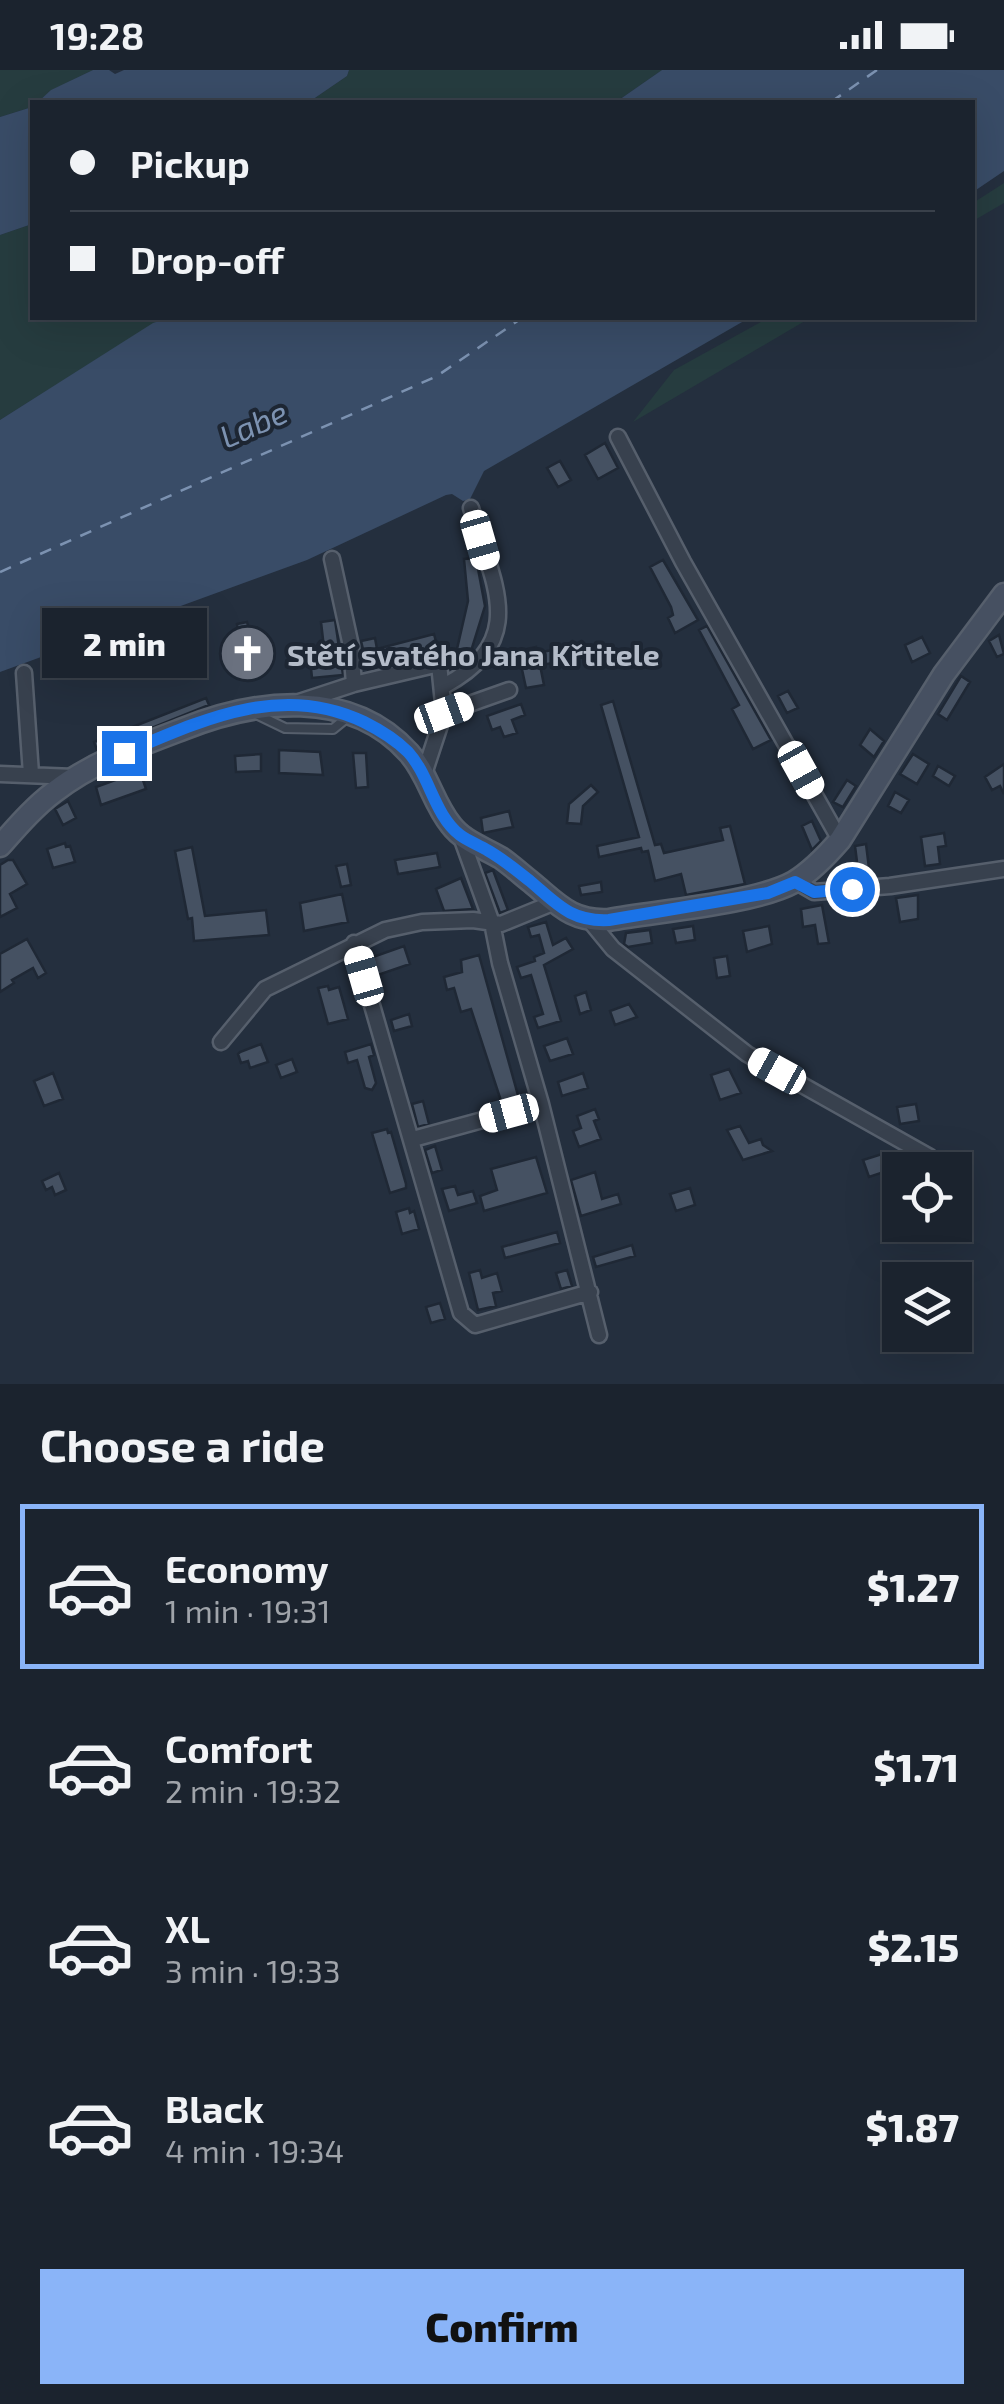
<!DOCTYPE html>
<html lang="en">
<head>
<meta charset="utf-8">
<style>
	body { margin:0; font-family:"Exo 2",sans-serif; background:#282f3a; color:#f1f3f6; height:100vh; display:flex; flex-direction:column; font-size:38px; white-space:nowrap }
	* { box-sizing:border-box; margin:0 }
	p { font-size:32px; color:#a0a4aa }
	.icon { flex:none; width:55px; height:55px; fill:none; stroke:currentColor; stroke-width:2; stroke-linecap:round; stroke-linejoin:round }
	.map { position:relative; height:1314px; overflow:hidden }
	.panel { display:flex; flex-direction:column; background:#1b232e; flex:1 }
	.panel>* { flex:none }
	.hud { position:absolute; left:30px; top:30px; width:945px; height:220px; border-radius:0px; box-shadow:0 10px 40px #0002,0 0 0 2px #39404a; display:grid; align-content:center; height:220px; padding:0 40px; background:#1b232e }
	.buttons { position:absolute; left:882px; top:1082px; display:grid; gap:20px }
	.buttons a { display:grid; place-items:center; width:90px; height:90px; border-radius:0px; background:#1b232e; box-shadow:0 10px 40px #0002,0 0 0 2px #39404a; font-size:50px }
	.end { position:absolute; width:45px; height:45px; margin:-22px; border:12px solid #1a73e8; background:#fff; box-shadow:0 0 0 5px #fff }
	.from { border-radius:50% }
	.bubble { position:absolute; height:70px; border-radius:0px; background:#1b232e; box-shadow:0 10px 40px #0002,0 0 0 2px #39404a; font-size:32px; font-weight:800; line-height:70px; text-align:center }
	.car { position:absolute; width:30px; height:60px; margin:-30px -15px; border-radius:12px; box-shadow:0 0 8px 2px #0007; background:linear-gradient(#fff 24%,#345 0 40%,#fff 0 76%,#345 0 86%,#fff 0) }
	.hud b { display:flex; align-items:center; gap:35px; height:95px; font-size:38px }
	.hud b+b { border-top:2px solid #39404a }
	.hud i { width:25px; height:25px; background:#f1f3f6 }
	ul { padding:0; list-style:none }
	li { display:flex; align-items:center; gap:30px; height:165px; margin:0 20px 15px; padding:0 20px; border:5px solid transparent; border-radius:0px }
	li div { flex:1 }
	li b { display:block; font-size:38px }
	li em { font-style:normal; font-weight:800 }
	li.selected { border-color:#8ab4f8 }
	li>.icon { width:90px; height:90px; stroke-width:1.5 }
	h2 { padding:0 40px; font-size:45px; line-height:120px }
	.cta { display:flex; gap:20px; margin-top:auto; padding:20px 40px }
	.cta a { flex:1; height:115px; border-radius:0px; background:#8ab4f8; color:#111; font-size:40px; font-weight:800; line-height:115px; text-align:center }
	.status { display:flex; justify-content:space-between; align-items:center; height:70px; padding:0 50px; background:#1b232e; direction:ltr }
	.status svg { height:28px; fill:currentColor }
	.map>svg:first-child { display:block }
	.green { fill:#263c3f }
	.water { fill:#394c67 }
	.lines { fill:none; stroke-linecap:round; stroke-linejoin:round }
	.ferry { stroke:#7c92b1; stroke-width:2.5; stroke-dasharray:12 10; stroke-linecap:butt }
	.building { fill:#455162; stroke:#1f2835; stroke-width:2.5 }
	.lane-casing { stroke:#565f6c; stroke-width:12 }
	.street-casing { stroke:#565f6c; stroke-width:19 }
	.secondary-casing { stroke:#565f6c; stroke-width:25 }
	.lane { stroke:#38414e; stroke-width:8 }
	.street { stroke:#38414e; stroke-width:14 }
	.secondary { stroke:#465061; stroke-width:20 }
	.route { stroke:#1a73e8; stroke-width:12 }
	.labels { text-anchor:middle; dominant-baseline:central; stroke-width:8; stroke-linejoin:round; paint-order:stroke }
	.poi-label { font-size:30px; font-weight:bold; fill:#b4bcc9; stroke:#1d2633; text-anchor:start }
	.water-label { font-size:32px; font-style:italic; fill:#7c92b1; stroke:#1d2633 }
</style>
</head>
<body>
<div class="status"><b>19:28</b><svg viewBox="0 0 49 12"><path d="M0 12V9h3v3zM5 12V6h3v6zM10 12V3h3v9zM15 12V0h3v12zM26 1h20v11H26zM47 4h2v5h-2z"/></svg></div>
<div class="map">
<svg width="1004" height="1314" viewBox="0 0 1004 1314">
	<rect width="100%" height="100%" fill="#242f3e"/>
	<path class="green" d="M0,0H93L52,20L38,32H32V37L0,47Z
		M349,0H662L616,32H309L347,6Z
		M1004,113V133L973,151V133Z
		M32,154V248H169L153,254L0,350V165Z
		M768,248H810L633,352L674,300Z"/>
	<path class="water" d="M93,0H109L115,4L124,0H349L347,6L309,32H38L51,20Z
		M662,0H1004V101L973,122L972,32H616Z
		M32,37V154L0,165V47Z
		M169,248H749L484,401L470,429L463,431L452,424L446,425L307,490L0,602V350L153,253Z"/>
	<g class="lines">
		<path class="ferry" d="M831,32L877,0
			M0,502L437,306L522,248"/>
	</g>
	<path class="building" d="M605,373L618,398L598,409L585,385Z
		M560,391L571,410L558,417L547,398Z
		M476,488L485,536L471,581L457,579L468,531L464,489Z
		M663,490L698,550L675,563L668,548L673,545L671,537L650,497Z
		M335,550L343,605L312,608L310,589L325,587L321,552Z
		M247,552L249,559L257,558L259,569L253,570L258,595L262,594L264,604L244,610L240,599L244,598L239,572L231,574L230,563L238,561L237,554Z
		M707,556L771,670L753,679L732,639L739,635L699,560Z
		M194,561L199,580L93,608L88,589Z
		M434,564L439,583L368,600L361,571L375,568L377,579Z
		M999,565L1004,584L997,587L989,571Z
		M922,567L930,583L912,592L905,575Z
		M536,577L537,583L557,579L560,592L540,595L544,615L526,618L518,581Z
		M961,606L970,612L947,650L938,644Z
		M788,621L798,638L787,643L778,626Z
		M206,628L209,635L97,680L94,672Z
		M613,631L655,775L661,774L664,783L723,770L720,758L730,756L745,814L686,825L681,804L655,811L648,781L642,782L641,778L599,787L597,776L639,767L601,635Z
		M521,634L525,645L512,650L517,663L504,667L500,657L492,660L487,646Z
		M870,659L884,671L874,687L860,675Z
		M279,680L320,682L323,705L279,703Z
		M353,683H366L368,717L356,718Z
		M261,684V701L236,702L235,686Z
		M913,684L929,694L917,714L900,704Z
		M1004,694V724L1000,716L992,720L985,707Z
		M938,696L955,706L949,716L933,706Z
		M140,701L146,719L101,735L96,717Z
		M847,710L856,716L843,737L833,732Z
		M591,715L598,722L583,736L581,754L567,753L569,734Z
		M895,722L909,730L901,743L888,736Z
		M68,731L76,748L63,755L55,739Z
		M509,741L513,757L483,763L481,748Z
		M812,751L821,771L812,780L802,756Z
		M944,763L946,776L938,777L940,794L925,796L921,767Z
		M65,773L66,777L70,776L75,792L53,798L47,779Z
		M866,774L869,798L858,800L855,776Z
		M192,777L205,846L266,840L269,865L194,871L192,848L188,849L175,781Z
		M437,783L440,797L398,804L395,790Z
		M8,790H13L27,814L10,824L17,838L0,847V795Z
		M347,794L351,815L341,817L336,796Z
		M493,800L508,840L500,843L485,803Z
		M461,808L473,839L444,841L436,819Z
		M601,812L602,822L581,825L579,816Z
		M342,824L348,852L304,861L300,833Z
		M918,825V849L900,852L896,828Z
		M822,835L829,873L818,874L815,855L803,857L801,839Z
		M546,852L553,875L566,868L573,879L544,895L561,951L538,958L534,947L543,944L531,905L521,908L517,897L535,891L534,887L544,883L539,865L531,867L528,857Z
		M693,856L695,870L676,873L673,859Z
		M769,856L772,874L747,882L743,861Z
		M650,860L652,873L628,877L624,874L626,863Z
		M27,869L46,903L38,908L33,898L12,910L14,913L0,922V884Z
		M404,876L410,894L375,906L370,888Z
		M479,885L519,1029L502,1034L471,939L461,942L454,918L447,920L444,907L462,902L461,890Z
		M727,886L730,906L717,908L714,888Z
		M328,916L329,920L339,917L348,949L328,954L318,918Z
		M586,922L591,940L580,944L575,926Z
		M629,934L637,947L615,955L610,941Z
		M409,944L412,956L394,961L391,950Z
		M567,968L573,984L550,991L544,976Z
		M261,974L268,992L250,998L248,991L241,993L238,984L240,982Z
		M371,974L374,985L369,987L376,1013L372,1020L365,1018L357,990L348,993L345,982Z
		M292,989L297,1002L281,1008L276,995Z
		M729,999L741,1023L720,1030L711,1005Z
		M53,1003L63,1029L44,1036L34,1011Z
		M583,1003L588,1018L562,1026L558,1012Z
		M423,1031L429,1054L418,1057L412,1034Z
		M916,1034L919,1051L900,1054L897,1037Z
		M595,1039L599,1049L594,1051L601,1069L579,1077L573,1061L581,1058L577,1046Z
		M740,1056L749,1073L761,1069L763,1075L772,1081L743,1090L727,1060Z
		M387,1059L388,1063L391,1062L406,1114V1118L390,1123L372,1063Z
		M435,1076L442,1100L432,1103L425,1080Z
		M882,1084L887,1101L869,1107L863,1090Z
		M536,1087L547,1123L484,1141L480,1126L497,1120L491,1099Z
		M595,1102L602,1129L618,1124L621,1134L581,1146L571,1110Z
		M59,1103L66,1120L55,1125L52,1117L46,1120L42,1111Z
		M455,1116L458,1125L473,1121L477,1133L449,1141L442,1119Z
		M690,1118L695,1135L676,1141L670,1124Z
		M409,1138L410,1143L414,1141L419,1159L402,1164L396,1142Z
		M557,1162L560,1173L505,1188L502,1177Z
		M632,1175L635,1186L596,1197L593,1187Z
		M480,1200L482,1208L497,1203L502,1221L493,1223L496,1236L478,1240L469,1203Z
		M567,1200L572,1216L561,1219L556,1203Z
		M440,1233L445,1249L431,1253L426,1237Z"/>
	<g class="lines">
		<defs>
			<path id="lane" d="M256,644L285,658L333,659L349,646"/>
			<path id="street" d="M618,367L683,492L840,770
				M332,489L351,576L354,614
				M24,603L31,704
				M444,616C530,569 493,515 471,438
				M296,633L354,614L439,594L444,643
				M0,704L74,707
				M424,704L444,643L509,620
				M461,767L492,853L500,893L541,1034L599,1265
				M795,811L814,822L890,816L1004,799
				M590,851L613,879L747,984L930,1087
				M354,873L461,1243L475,1255L590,1222
				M221,972L265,919L385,860L422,852L473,850L501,854L555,832
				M413,1069L541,1034"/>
			<path id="secondary" d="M0,776C17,757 34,737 54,722C91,693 138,676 183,659C255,630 350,617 409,683C428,704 433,733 451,755C463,771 484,778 501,788C511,795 521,804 531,812C558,834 571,852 609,850C657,841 754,834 794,812C812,801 827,785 840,770L944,604L1004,524"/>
		</defs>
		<use href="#lane" class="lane-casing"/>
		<use href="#street" class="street-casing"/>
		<use href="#secondary" class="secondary-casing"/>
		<use href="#lane" class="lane"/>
		<use href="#street" class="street"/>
		<use href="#secondary" class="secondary"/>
	</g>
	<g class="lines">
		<path class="route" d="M124,683C202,650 281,612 364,652C380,660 395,669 408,682C430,706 434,745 460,765C468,771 479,775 487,780C503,789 516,800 530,811C557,834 571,852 609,850L768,823L795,812L814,822L852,819"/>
	</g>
	<defs>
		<symbol id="church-disc" viewBox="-11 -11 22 22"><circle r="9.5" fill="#6b7280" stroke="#1d2633"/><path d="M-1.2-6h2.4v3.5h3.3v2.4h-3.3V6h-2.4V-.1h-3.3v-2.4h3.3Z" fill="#fff"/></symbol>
	</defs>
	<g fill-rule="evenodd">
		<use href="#church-disc" x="216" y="552" width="63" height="63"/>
	</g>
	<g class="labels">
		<g class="poi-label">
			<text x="287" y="584">Stětí svatého Jana Křtitele</text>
		</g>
		<g class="water-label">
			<text transform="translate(253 353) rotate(-24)">Labe</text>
		</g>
	</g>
</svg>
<div class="buttons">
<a><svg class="icon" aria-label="locate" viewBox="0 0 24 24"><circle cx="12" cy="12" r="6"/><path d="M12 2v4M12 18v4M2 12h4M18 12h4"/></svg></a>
<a><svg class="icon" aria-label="layers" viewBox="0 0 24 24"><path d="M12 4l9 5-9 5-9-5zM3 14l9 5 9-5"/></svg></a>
</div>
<i class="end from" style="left:852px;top:819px"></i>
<i class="end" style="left:124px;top:683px"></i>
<div class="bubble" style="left:42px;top:538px;width:165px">2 min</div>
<i class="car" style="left:480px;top:470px;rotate:164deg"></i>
<i class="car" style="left:444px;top:643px;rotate:70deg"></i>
<i class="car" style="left:801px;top:700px;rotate:151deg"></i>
<i class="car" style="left:364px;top:906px;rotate:344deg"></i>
<i class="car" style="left:777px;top:1001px;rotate:299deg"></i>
<i class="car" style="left:509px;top:1043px;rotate:255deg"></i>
<div class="hud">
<b><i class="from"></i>Pickup</b>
<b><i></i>Drop-off</b>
</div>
</div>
<section class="panel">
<h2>Choose a ride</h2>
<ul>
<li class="selected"><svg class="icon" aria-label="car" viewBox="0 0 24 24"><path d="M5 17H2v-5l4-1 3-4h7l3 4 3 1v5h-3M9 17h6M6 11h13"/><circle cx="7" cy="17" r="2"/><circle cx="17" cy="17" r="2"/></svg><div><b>Economy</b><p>1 min · 19:31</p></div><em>$1.27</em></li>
<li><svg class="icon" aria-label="car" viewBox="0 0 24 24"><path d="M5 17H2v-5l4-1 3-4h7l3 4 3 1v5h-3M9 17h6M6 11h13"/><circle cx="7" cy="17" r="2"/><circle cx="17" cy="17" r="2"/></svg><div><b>Comfort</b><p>2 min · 19:32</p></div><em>$1.71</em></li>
<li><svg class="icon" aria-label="car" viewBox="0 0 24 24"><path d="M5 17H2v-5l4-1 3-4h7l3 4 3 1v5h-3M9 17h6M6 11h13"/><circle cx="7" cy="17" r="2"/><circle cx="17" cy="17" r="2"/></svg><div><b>XL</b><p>3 min · 19:33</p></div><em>$2.15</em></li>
<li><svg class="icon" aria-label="car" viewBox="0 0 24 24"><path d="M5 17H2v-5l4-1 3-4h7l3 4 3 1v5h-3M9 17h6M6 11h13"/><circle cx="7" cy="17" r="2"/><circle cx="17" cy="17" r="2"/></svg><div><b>Black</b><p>4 min · 19:34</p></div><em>$1.87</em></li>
</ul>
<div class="cta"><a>Confirm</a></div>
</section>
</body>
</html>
